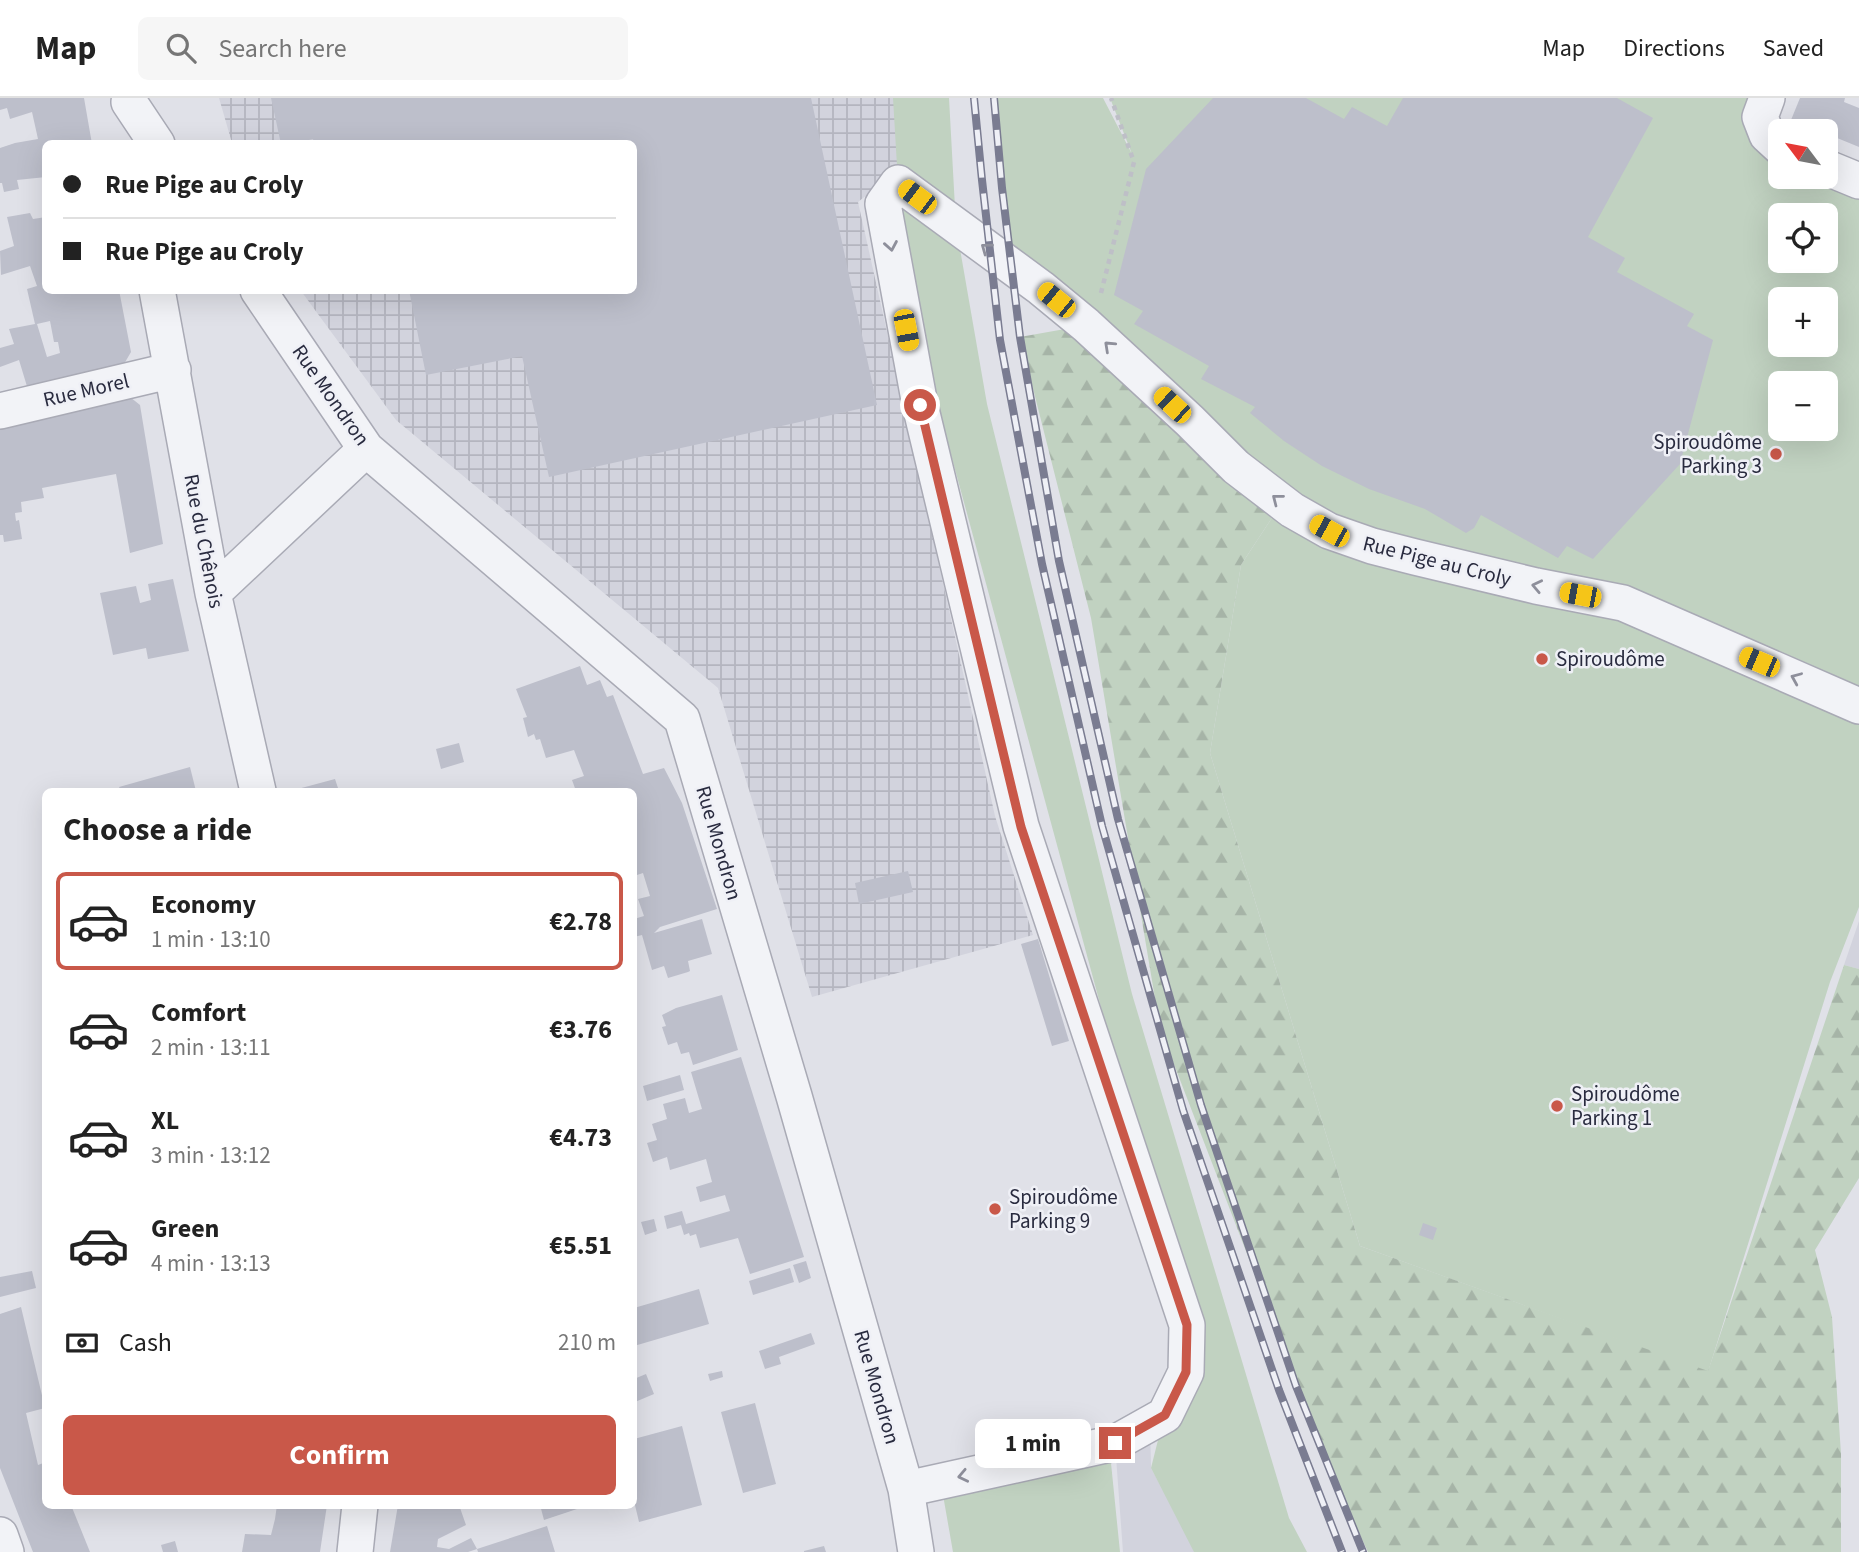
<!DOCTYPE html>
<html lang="en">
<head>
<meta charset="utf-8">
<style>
	body { margin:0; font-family:"Source Sans 3",sans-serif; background:#f6f6f6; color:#222; height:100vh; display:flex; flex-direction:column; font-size:26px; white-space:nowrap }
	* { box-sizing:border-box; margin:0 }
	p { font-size:23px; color:#767676 }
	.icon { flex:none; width:38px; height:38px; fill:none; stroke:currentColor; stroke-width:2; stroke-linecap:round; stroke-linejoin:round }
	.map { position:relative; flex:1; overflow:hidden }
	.side { position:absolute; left:42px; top:690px; width:595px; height:721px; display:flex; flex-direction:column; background:#fff; border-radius:10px; box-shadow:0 7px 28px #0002 }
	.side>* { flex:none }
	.hud { position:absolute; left:42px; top:42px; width:595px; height:154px; border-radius:10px; box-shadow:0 7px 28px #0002; display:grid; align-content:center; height:154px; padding:0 21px; background:#fff }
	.needle { width:46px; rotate:302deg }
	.controls { position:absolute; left:1768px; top:21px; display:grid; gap:14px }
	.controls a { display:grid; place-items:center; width:70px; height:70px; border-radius:10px; background:#fff; box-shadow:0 7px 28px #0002; font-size:35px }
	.end { position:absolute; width:32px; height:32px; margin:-16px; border:9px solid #c95849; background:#fff; box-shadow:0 0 0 4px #fff }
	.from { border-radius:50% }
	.bubble { position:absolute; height:49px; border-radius:10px; background:#fff; box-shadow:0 7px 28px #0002; font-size:23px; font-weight:700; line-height:49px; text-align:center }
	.car { position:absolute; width:21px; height:42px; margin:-21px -10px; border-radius:9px; box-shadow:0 0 5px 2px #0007; background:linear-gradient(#f5c518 24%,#345 0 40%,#f5c518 0 76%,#345 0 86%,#f5c518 0) }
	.hud b { display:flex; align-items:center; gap:24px; height:66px; font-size:26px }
	.hud b+b { border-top:2px solid #e0e0e0 }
	.hud i { width:18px; height:18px; background:#222 }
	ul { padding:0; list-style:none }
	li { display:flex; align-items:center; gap:21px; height:98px; margin:0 14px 10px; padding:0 7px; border:4px solid transparent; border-radius:10px }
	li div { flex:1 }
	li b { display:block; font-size:26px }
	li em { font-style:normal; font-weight:700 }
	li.on { border-color:#c95849 }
	li>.icon { width:63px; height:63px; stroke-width:1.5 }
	h2 { padding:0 21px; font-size:32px; line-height:84px }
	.pay { display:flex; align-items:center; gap:18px; height:77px; padding:0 21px; font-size:26px }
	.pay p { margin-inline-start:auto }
	.cta { display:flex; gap:14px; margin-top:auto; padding:14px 21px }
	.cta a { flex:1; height:80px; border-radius:10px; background:#c95849; color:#fff; font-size:28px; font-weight:700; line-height:80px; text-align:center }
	header { display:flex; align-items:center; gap:42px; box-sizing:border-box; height:98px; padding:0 35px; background:#fff; border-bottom:2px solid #e0e0e0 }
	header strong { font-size:33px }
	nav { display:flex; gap:38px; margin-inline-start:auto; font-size:24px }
	.search { width:490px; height:63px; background:#f6f6f6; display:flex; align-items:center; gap:18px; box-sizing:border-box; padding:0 24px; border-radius:10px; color:#767676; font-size:26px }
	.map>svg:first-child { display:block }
	.built { fill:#d2d3dd }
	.industrial { fill:url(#industrial-grid) }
	.grass { fill:#c1d2c1; fill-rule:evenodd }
	.forest { fill:url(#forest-firs) }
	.building { fill:#bdbfcb; fill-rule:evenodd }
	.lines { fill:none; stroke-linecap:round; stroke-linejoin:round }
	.street-casing { stroke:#a9aab5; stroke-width:38 }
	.path { stroke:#bebfc7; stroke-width:4.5; stroke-dasharray:5 5; stroke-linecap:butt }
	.street { stroke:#f2f3f7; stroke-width:35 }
	.rail-casing { stroke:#7a7c91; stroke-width:8 }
	.rail { stroke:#eff0f6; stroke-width:5; stroke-dasharray:16; stroke-linecap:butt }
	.oneway { stroke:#8e8f9b }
	.route { stroke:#c95849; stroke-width:9 }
	.poi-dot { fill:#c95849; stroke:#eff0f6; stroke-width:2.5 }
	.labels { text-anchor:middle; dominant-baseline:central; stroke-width:5; stroke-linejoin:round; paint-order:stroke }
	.street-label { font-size:21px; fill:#292b3f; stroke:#eff0f6 }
	.poi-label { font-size:21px; fill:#292b3f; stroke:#eff0f6; text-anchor:start }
</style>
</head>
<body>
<header>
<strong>Map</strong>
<div class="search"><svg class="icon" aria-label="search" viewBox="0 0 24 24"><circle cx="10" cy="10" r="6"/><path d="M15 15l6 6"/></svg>Search here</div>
<nav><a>Map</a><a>Directions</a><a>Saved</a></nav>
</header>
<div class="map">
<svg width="1859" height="1454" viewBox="0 0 1859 1454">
	<defs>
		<pattern id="industrial-grid" width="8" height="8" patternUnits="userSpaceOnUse" patternTransform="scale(1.75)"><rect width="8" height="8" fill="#d2d3dd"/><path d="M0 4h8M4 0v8" fill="none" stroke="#b4b5bf"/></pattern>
		<pattern id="forest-firs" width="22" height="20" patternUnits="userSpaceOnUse" patternTransform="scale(1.75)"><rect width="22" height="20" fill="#c1d2c1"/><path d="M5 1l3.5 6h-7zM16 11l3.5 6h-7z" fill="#a6b4a7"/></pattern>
	</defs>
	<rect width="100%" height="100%" fill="#e0e1e8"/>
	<path class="built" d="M1859,823V871L1844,867Z
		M1150,1325L1151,1370L1196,1454H1123L1115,1345Z"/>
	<path class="industrial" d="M219,0H897L902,69L858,104L995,718L1033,837L812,899L718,590L396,322L301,193L634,192V46L232,45Z"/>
	<path class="grass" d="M893,0H949L956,128L987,306L1132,896L1289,1420L1307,1454H1194L1151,1370L1187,1226L883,106L898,85Z
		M996,0H1103L1132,56L1110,0H1756L1780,51V79H1825L1859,87V809L1830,884L1708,1274L1360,1148L1210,655L1241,467L1277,412L1097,220L1015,194ZM1780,117H1825V163H1780ZM1780,201H1825V247H1780ZM1780,285H1825V331H1780Z
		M1111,1365L1120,1454H953L943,1397Z"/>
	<path class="forest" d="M1065,231L1277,412L1241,467L1210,655L1360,1148L1708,1273L1844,867L1859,871V1080L1815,1152L1832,1219L1841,1356V1454H1368L1333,1379L1160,930L1091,520L1020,239Z"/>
	<path class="building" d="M0,0H84L92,46H46V79L17,82L19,91L4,94L2,85H0V50L15,45L38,41L32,14L10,21L7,10L0,12Z
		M271,0H811L877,307L549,379L522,258L426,277L409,192H634V46H314L313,41L292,46H281Z
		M1213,0H1306L1344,21L1352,9L1387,28L1403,0H1617L1653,20L1588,139L1625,160L1617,174L1694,216L1687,228L1713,242L1680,366L1593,461L1567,448L1558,460L1481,417L1474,430L1466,435L1425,411L1369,391L1322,368L1284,343L1250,315L1255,309L1201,281L1209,268L1134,226L1143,213L1114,197L1146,71Z
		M1800,0H1845L1844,4L1859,10V49L1825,35V33H1820L1791,22Z
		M30,115L33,121L46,119V192H119L131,254L124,266L29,295L19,262L0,269V250L14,246L9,231L35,226L27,191L37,188L30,168L1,177L0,153L14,148L7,119ZM50,223L54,244H58L60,255L47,259L37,226Z
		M130,299L140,307L163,446L130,455L116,376L42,390L44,400L21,404L22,414L15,415L16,423L19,422L22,441L4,444L3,437H0V332L53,316Z
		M173,481L189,553L148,561L146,550L113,557L100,495L136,488L140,505L151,502L148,486Z
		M580,568L587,587L600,582L607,599L613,597L643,676L664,670L682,705L717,811L660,829L654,835L702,821L712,856L688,863L690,873L688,874L668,880L664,868L652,872L642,837L634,839V821L644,818L638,801L650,798L643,775L634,778V734L637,733L634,722V693H576L572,682L584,678L574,652L546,660L540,641L536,642L534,636L528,639L523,620L527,619L516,591Z
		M459,645L464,664L441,671L436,651Z
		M190,669L196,693H121L119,689Z
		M335,681L339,693H294V692Z
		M908,773L913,794L859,806L855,785Z
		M1038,841L1069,943L1052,948L1021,846Z
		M722,897L738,952L693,967L689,954L681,956L677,944L668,947L662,929L666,928L662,917L676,910Z
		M741,959L804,1159L750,1176L738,1140L700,1150L696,1136L690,1138L689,1135L684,1137L681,1127L667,1131L664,1118L682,1113L686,1126L730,1113L725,1097L700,1104L696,1089L712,1084L706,1061L670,1072L667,1059L653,1064L647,1045L657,1042L652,1026L667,1021L663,1006L685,1000L689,1015L702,1011L691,974Z
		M680,977L684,992L647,1003L643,988Z
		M654,1121L657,1133L645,1137L641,1124Z
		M1423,1125L1437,1130L1433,1142L1419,1137Z
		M806,1163L811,1180L799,1185L793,1167Z
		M790,1170L794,1184L753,1197L749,1183Z
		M32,1173L36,1190L0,1199V1179Z
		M699,1191L709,1226L634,1248V1210Z
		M21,1209L45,1310L26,1315L38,1367L46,1364V1407H71L90,1454H33L0,1370V1216Z
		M811,1235L815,1246L779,1259L781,1266L765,1271L759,1253Z
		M722,1273L723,1279L710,1283L708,1276Z
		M646,1276L654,1296L635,1304L634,1299V1281Z
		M755,1305L776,1386L743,1395L721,1314Z
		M682,1328L702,1407L639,1424L634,1403V1341Z
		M277,1407H327L320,1454H242L245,1436L271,1437L275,1421Z
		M398,1407H459L466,1427L438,1441L437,1449L449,1451L471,1440L477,1451L468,1454H390Z
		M540,1407H586V1408L544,1422Z
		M547,1428L555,1454H478L477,1451Z
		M175,1443L178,1454H163L161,1447Z
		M824,1448L826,1454H804V1453Z"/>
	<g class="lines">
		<defs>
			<path id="street" d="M1767,0L1760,19L1767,37L1780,49
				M129,4L157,46
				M1825,69L1859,83
				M157,192L213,495L258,693
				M258,192L366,351L682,621L794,998L906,1391L916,1454
				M0,313L173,272
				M213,495L366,351
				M906,1391L1115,1345L1165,1317L1186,1274L1187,1227L1021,728L920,307L883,106L898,85L1041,190L1086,227L1190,323L1236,369L1292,412L1329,433L1372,448L1415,459L1536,488L1623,505L1859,608
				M0,1437L6,1454
				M355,1454L360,1407"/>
		</defs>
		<use href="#street" class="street-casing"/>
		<path class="path" d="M1101,195L1134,64L1111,0"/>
		<use href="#street" class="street"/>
		<defs>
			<path id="rail" d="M974,0L982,82L1000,242L1042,466L1102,728L1183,1012L1279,1292L1342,1454
				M994,0L1002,90L1020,239L1059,463L1118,721L1201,1007L1296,1288L1363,1454"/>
		</defs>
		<use href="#rail" class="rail-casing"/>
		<use href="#rail" class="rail"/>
	</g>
	<defs><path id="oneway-chevron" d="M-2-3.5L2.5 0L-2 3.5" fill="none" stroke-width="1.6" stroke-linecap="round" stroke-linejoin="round" transform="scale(1.75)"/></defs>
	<g class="oneway">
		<use href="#oneway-chevron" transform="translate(891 148) rotate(80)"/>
		<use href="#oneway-chevron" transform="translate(986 150) rotate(-144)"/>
		<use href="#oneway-chevron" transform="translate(1109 248) rotate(-137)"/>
		<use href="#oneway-chevron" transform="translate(1277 401) rotate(-142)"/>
		<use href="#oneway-chevron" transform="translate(1537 488) rotate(-168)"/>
		<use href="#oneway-chevron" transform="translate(1796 580) rotate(-157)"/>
		<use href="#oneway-chevron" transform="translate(963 1378) rotate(168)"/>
	</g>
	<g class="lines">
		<path class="route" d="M920,307L1021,729L1187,1227L1186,1274L1165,1317L1115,1345"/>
	</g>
	<g class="poi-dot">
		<circle cx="1776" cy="356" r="7"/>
		<circle cx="1542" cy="561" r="7"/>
		<circle cx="1557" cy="1008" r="7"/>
		<circle cx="995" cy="1111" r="7"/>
	</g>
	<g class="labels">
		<g class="street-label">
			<text transform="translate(86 292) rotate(-13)">Rue Morel</text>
			<text transform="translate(331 297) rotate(55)">Rue Mondron</text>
			<text transform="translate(204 443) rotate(79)">Rue du Chênois</text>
			<text transform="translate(1437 463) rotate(14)">Rue Pige au Croly</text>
			<text transform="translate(719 745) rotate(74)">Rue Mondron</text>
			<text transform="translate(877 1289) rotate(74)">Rue Mondron</text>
		</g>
		<g class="poi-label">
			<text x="1762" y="344" text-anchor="end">Spiroudôme<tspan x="1762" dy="24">Parking 3</tspan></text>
			<text x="1556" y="561">Spiroudôme</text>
			<text x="1571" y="996">Spiroudôme<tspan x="1571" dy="24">Parking 1</tspan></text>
			<text x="1009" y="1099">Spiroudôme<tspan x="1009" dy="24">Parking 9</tspan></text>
		</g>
	</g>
</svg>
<div class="controls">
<a><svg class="needle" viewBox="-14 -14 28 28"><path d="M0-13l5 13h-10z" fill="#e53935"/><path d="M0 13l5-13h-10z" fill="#767676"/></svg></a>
<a><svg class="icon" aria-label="locate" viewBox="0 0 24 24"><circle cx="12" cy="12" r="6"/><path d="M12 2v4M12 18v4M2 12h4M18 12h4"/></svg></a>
<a>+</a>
<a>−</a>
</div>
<i class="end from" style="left:920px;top:307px"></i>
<i class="end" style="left:1115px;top:1345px"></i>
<div class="bubble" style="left:975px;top:1321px;width:116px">1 min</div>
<i class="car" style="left:917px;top:99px;rotate:307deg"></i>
<i class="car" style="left:1056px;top:202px;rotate:309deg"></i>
<i class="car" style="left:906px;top:232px;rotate:169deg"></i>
<i class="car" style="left:1172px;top:307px;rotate:313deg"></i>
<i class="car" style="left:1329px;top:433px;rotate:299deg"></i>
<i class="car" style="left:1580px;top:497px;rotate:281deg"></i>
<i class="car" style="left:1759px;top:564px;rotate:293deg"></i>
<div class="hud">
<b><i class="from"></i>Rue Pige au Croly</b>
<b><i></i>Rue Pige au Croly</b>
</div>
<section class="side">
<h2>Choose a ride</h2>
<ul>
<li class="on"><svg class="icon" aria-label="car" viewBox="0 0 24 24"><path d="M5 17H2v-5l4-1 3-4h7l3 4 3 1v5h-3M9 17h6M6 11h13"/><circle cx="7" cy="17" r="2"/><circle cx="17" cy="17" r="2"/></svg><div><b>Economy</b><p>1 min · 13:10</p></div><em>€2.78</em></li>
<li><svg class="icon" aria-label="car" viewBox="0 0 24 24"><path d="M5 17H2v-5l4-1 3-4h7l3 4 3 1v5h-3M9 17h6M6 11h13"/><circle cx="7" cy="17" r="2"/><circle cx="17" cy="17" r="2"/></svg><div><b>Comfort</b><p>2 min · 13:11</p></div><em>€3.76</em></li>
<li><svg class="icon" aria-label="car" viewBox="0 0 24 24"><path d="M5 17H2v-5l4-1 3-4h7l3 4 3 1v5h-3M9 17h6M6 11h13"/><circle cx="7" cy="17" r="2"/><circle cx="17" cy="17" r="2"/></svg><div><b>XL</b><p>3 min · 13:12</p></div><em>€4.73</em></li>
<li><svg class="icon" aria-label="car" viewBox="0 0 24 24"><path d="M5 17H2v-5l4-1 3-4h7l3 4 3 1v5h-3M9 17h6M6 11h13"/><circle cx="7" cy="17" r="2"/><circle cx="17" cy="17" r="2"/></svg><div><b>Green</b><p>4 min · 13:13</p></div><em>€5.51</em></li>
</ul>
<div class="pay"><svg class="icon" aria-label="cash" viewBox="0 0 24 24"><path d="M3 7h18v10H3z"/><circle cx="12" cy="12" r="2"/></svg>Cash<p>210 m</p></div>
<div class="cta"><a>Confirm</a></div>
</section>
</div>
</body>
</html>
